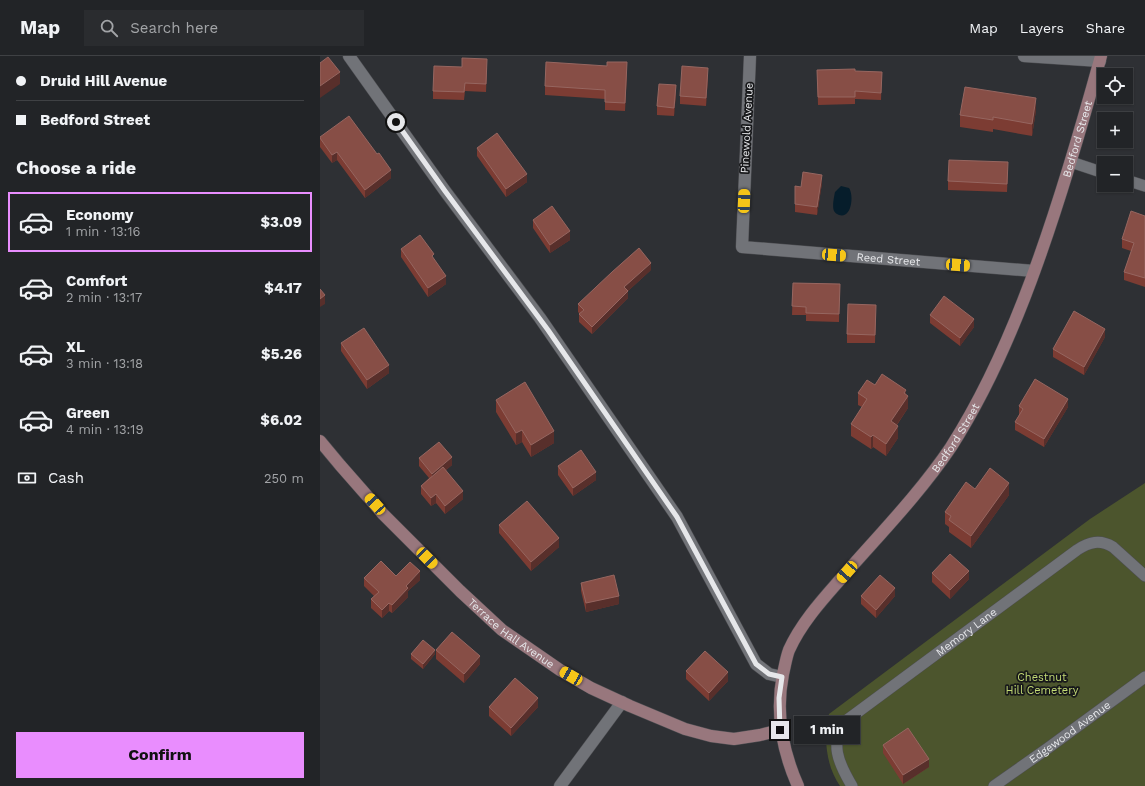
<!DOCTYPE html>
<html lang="en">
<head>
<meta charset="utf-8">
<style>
	body { margin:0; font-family:"Work Sans",sans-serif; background:#2a2c2f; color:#f1f3f6; height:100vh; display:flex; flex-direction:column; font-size:15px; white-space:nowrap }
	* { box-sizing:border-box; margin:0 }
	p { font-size:13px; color:#a2a4a7 }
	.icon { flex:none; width:22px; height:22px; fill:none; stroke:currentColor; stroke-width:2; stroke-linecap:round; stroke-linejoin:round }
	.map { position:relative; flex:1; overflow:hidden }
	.details { display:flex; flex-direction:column; background:#222427; width:320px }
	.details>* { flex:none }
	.guide { display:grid; align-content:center; height:88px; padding:0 16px; background:#222427 }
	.buttons { position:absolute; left:777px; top:12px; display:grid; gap:8px }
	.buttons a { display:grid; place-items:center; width:36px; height:36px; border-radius:0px; background:#222427; box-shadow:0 1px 3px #0004,0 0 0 1px #3f4144; font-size:20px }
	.end { position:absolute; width:18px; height:18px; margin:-9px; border:5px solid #e6e7ea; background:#111; box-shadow:0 0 0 2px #111 }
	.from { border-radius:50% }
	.bubble { position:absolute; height:28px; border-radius:0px; background:#222427; box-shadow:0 1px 3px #0004,0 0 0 1px #3f4144; font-size:13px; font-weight:700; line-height:28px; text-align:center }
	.car { position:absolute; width:12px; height:24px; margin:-12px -6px; border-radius:5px; box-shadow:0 0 3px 1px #0007; background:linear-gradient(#f5c518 24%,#345 0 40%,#f5c518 0 76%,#345 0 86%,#f5c518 0) }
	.guide b { display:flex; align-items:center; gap:14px; height:38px; font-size:15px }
	.guide b+b { border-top:1px solid #3f4144 }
	.guide i { width:10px; height:10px; background:#f1f3f6 }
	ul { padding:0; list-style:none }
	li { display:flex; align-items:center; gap:12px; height:60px; margin:0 8px 6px; padding:0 8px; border:2px solid transparent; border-radius:0px }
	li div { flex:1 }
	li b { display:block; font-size:15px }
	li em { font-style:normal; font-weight:700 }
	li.active { border-color:#e98dfe }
	li>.icon { width:36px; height:36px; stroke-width:1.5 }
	h2 { padding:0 16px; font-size:18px; line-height:48px }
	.pay { display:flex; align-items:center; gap:10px; height:44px; padding:0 16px; font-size:15px }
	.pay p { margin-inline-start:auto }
	.action { display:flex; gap:8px; margin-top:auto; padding:8px 16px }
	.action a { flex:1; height:46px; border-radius:0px; background:#e98dfe; color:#111; font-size:16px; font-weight:700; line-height:46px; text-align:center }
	header { display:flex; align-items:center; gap:24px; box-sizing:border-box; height:56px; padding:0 20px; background:#222427; border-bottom:1px solid #3f4144 }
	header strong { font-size:19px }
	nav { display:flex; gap:22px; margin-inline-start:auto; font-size:14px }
	.search { width:280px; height:36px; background:#2a2c2f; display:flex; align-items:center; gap:10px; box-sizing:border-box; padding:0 14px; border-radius:0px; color:#a2a4a7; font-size:15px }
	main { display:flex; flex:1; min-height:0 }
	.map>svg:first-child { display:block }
	.green { fill:#4c552d }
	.water { fill:#061d2b }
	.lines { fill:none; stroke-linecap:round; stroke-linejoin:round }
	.lane-casing { stroke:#4d4e52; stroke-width:12 }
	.street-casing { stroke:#4d4e52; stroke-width:13 }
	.secondary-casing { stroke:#4d4e52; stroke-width:13 }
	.lane { stroke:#717378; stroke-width:11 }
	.street { stroke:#717378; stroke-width:12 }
	.secondary { stroke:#98777d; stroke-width:12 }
	.wall { fill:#7c3c33 }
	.shaded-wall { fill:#582f2b }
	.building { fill:#874e46; stroke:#966660 }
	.route { stroke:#e6e7ea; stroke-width:5 }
	.labels { text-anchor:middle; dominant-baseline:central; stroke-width:3.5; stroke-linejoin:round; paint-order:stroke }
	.street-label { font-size:11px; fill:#e6e7ea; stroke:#17181a }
	.park-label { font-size:11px; fill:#c3da75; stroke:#17181a }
</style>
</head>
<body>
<header>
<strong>Map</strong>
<div class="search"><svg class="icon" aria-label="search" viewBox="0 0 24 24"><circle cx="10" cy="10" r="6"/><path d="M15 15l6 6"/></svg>Search here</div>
<nav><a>Map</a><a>Layers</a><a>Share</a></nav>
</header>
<main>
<section class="details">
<div class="guide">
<b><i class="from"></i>Druid Hill Avenue</b>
<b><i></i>Bedford Street</b>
</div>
<h2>Choose a ride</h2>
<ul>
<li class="active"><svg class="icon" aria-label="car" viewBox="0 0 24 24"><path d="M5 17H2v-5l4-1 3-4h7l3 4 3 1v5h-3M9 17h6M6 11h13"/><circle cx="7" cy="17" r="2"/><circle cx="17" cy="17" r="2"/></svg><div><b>Economy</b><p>1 min · 13:16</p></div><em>$3.09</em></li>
<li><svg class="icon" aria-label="car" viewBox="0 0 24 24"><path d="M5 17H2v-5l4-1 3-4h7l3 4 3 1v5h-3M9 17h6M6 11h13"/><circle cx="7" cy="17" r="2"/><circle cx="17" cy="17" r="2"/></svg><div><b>Comfort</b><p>2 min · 13:17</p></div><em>$4.17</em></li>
<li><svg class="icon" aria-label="car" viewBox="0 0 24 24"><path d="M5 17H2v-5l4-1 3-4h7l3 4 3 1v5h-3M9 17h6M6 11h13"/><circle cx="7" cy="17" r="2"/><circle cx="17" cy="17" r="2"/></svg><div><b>XL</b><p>3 min · 13:18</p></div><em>$5.26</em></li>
<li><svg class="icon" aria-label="car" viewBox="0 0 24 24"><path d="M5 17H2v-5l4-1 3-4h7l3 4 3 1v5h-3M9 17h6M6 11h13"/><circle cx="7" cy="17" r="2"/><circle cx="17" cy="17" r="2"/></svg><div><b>Green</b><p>4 min · 13:19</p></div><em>$6.02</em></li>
</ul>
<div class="pay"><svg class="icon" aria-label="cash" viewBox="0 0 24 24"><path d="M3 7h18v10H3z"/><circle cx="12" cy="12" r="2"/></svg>Cash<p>250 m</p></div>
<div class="action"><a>Confirm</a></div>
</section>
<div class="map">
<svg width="825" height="730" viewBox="0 0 825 730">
	<rect width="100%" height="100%" fill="#2e3034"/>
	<path class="green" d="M825,427V730H520C506,710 503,681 509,658L770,463Z"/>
	<path class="water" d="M521,130L529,132C534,139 532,163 519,159C517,158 515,157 514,155C512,150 514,141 515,136Z"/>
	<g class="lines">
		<defs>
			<g id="lane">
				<path d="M751,106L784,117"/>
				<path d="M806,124L825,130"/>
				<path id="s1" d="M532,730C519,708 508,686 527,664L757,494C769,486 780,483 793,491L825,520"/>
				<path id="s2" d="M674,730L728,692L825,621"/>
			</g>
			<g id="street">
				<path d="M29,0L125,135L220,262L357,461L436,608L449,618L462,621"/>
				<path id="s3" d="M430,0L422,191L714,215"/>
				<path d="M704,0L780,5"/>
				<path d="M240,730L302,646"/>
			</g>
			<g id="secondary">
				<path id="s4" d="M0,385L20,409L63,458L140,535L182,574L240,614L271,632L310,650L365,673L391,680L414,683L440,679L460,674"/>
				<path id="s5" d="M478,730C462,694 455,658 463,618C465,610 466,602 469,594C482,565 505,541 525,518C561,477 600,437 631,391C668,333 695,270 718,205C742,138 762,69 781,0"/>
			</g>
		</defs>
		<use href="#lane" class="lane-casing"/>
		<use href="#street" class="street-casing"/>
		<use href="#secondary" class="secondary-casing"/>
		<use href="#lane" class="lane"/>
		<use href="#street" class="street"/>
		<use href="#secondary" class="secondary"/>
	</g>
	<path class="wall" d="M142,11L167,12L166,36L145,35L144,44L113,43V35Z
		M497,14L562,16L561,44L535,43V48L498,49Z
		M307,15L305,55L285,54V43L225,39V30Z
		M388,20L386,50L360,48V40Z
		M356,37L354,60L337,59V50Z
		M716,54L712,80L673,73V76L640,71V59Z
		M0,81L57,98L71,122L45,142L17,104L12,107L0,91Z
		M157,92L207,126L186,141L157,100Z
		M688,114L687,136L628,134V125Z
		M502,127L497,159L475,156V130L481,131Z
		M825,160V231L804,224V216L811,195L802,192V183Z
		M213,164L250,184L230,197L213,172Z
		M81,193L114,203L126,228L108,241L81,201Z
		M331,214L308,235V242L272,278L259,266V258H260L258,256V248Z
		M473,227L520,228L519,266L486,265V259H472Z
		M556,257L555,287H527V278Z
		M610,259L654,271L640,290L610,267Z
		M785,281L764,319L733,301V293Z
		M21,287L69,317L47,333L21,295Z
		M555,329L586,338L588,352L577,369L578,382L566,400L553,391L551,393L531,380V368L542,351L538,349V337Z
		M176,344L234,387L211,401L202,386L196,389L176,356Z
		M699,350L748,351L724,391L695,374V366L699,359Z
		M99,402L132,409L126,414L143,443L125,458L116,447L111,450L101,438V430L109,422L99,410Z
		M238,410L276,424L253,440L238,419Z
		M655,433L689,439L651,492L629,476V471L625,468V456Z
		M179,469L239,491L211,515L179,477Z
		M612,517L649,523L630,543L612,526Z
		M76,520L100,524L88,535V541L72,557L69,555L62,562L51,552V543L54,540L44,530V522Z
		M261,527L299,548L266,556L261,535Z
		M541,540H575L556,562L541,548Z
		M116,594L160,608L144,627L116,603Z
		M91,598H115L103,613L91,603Z
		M366,615L408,625L389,645L366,623Z
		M169,651H218L191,680L169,660Z
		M563,689L609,711L583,728L563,697Z"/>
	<path class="shaded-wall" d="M307,6V15L305,55V47Z
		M388,12V20L386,50V42Z
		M20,16V28L0,42V30Z
		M356,29V37L354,60V52Z
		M716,42V54L712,80V68Z
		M17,96V104L12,107V99Z
		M71,114V122L45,142V134Z
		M207,118V126L186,141V133Z
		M502,119V127L497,159V151Z
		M250,175V184L230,197V189Z
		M331,207V214L308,235V242L272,278V271L304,231Z
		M126,220V228L108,241V232Z
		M5,239V248L0,251V243Z
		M654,263V271L640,290V282Z
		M785,273V281L764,319V311Z
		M69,309V317L47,333V324Z
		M586,334V343L588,340V352L571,377V365Z
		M748,343V351L724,391V383Z
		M578,370V382L566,400V388Z
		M202,374V386L196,389V377Z
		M234,375V387L211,401V389Z
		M553,379V391L551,393V381Z
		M132,401V409L112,426V418Z
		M276,416V424L253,440V432Z
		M689,427V439L651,492V480Z
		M143,435V443L125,458V450Z
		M116,438V447L111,450V442Z
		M239,482V491L211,515V506Z
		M100,515V524L88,535V541L72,557V549L86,530Z
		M649,515V523L630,543V534Z
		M575,532V540L556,562V554Z
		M299,540V548L266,556V547Z
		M69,547V555L62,562V554Z
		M115,594V598L103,613V608Z
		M160,600V608L144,627V618Z
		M408,616V625L389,645V637Z
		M218,642V651L191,680V672Z
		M609,703V711L583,728V719Z"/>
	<path class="building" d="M8,1L20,16L0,30V7Z
		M142,2L167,3L166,28L145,27L144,36L113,35L114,10L142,11Z
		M226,6L287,10V6H307L305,47L285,46V34L225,30Z
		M362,10L388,12L386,42L360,40Z
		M535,13V15L562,16L561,37L535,35V41H498L497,14Z
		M339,28L356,29L354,52L337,50Z
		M645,31L716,42L712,68L673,61V64L640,59Z
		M29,60L57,98L59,97L71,114L45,134L17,96L12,99L0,82V81Z
		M177,77L207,118L186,133L157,92Z
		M629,104L688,106L687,128L628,125Z
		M483,116L502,119L497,151L475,148V130L481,131Z
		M232,150L250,175L230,189L213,164Z
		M811,155L825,160V222L804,216L814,187L802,183Z
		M100,179L114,198L112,200L126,220L108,232L81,193Z
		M319,192L331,207L304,231L308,235L272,271L259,258L264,254L258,248L292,216Z
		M473,227L520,228L519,258L486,257V251L472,250Z
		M0,233L5,239L0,243Z
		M624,240L654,263L640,282L610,259Z
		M528,248L556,249L555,279L527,278Z
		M754,255L785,273L764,311L733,293Z
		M44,272L69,309L47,324L21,287Z
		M562,318L586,334L584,337L588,340L571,365L578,370L566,388L553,379L551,381L531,368L547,343L538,337L547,324L555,329Z
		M715,323L748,343L724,383L695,366L703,353L699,350Z
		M205,326L234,375L211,389L202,374L196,377L176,344Z
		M119,386L132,401L112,418L99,402Z
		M261,394L276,416L253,432L238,410Z
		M123,411L143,435L125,450L116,438L111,442L101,430Z
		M670,412L689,427L651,480L629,464L631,460L625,456L646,426L655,433Z
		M207,445L239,482L211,506L179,469Z
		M630,498L649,515L630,534L612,517Z
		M61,505L76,520L90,506L100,515L86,530L88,532L72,549L69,547L62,554L51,543L59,536L44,522Z
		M294,519L299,540L266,547L261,527Z
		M560,519L575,532L556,554L541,540Z
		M132,576L160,600L144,618L116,594Z
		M103,584L115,594L103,608L91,598Z
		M385,595L408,616L389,637L366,615Z
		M195,622L218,642L191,672L169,651Z
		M588,672L609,703L583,719L563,689Z"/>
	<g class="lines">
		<path class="route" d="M76,66L125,135L228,274L357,461L436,608L449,618L462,621L459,642L460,674"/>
	</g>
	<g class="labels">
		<g class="street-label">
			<text transform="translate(427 72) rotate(-87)">Pinewold Avenue</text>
			<text stroke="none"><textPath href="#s5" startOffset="734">Bedford Street</textPath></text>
			<text stroke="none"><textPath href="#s3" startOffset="338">Reed Street</textPath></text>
			<text stroke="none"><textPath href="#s5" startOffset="410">Bedford Street</textPath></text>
			<text stroke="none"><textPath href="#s1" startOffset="220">Memory Lane</textPath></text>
			<text stroke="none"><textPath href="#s4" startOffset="272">Terrace Hall Avenue</textPath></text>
			<text stroke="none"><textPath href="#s2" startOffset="93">Edgewood Avenue</textPath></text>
		</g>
		<g class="park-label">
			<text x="722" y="621">Chestnut<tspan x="722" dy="13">Hill Cemetery</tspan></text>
		</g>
	</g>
</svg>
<div class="buttons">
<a><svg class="icon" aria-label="locate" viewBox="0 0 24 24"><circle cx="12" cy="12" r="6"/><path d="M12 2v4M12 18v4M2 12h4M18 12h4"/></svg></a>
<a>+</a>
<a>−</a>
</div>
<i class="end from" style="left:76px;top:66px"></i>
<i class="end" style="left:460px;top:674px"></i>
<div class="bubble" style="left:474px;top:660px;width:66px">1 min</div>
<i class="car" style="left:424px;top:145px;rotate:2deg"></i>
<i class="car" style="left:514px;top:199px;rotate:94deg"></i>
<i class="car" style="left:638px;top:209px;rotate:94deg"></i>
<i class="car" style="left:55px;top:448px;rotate:318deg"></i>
<i class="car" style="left:107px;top:502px;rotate:135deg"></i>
<i class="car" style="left:527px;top:516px;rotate:221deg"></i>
<i class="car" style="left:251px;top:620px;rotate:300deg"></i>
</div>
</main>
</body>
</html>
